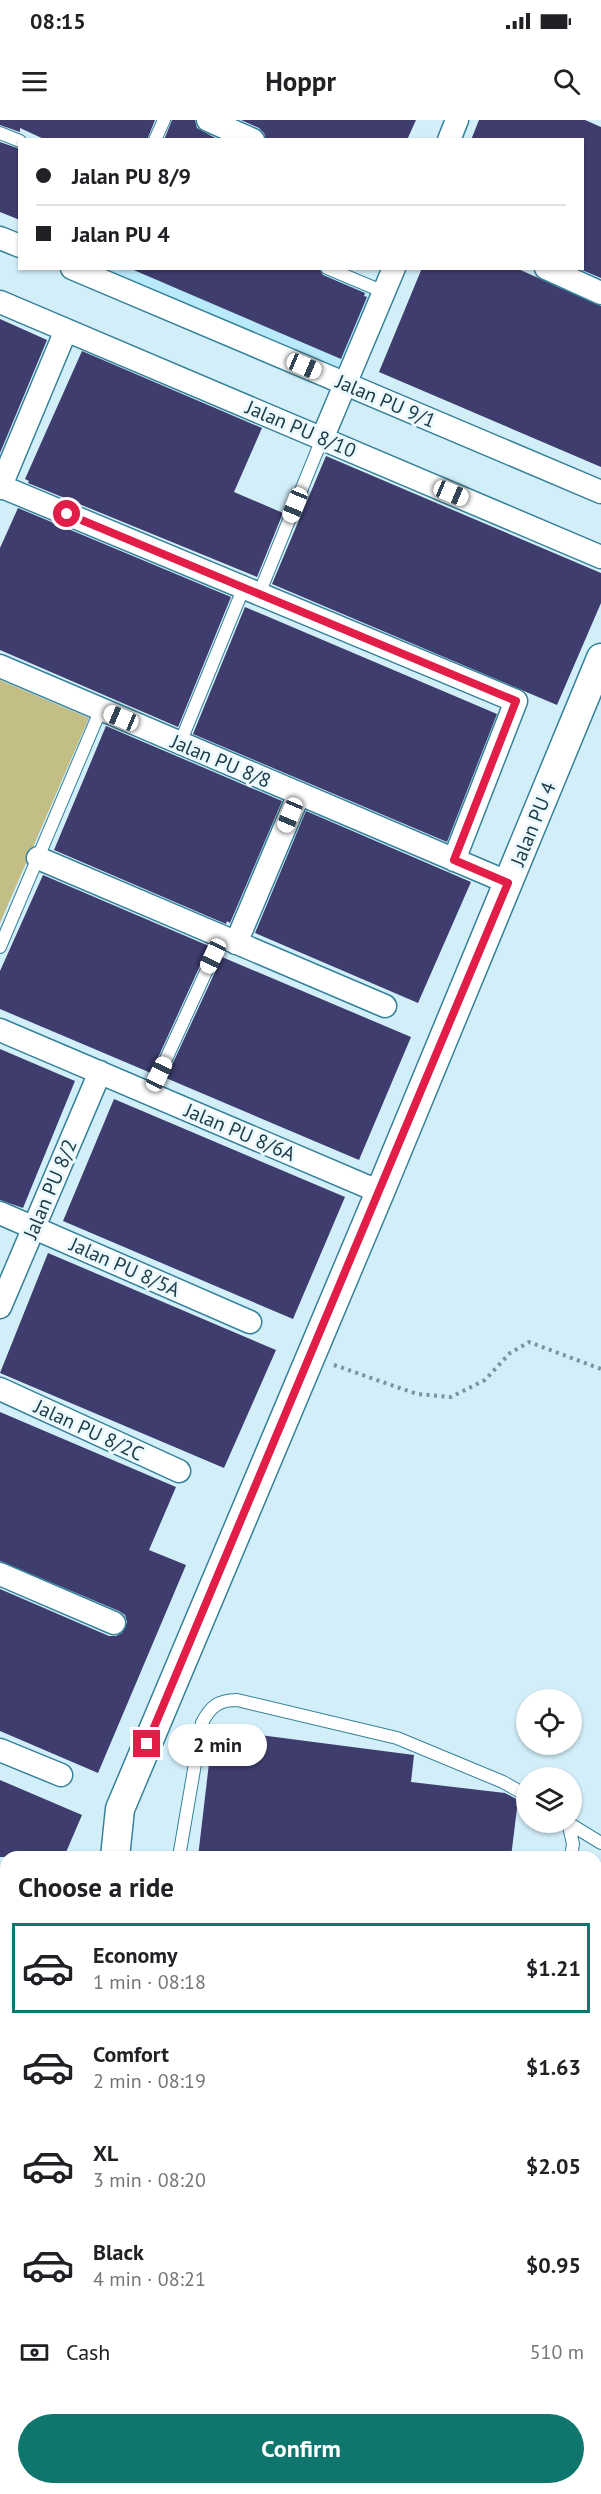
<!DOCTYPE html>
<html lang="en">
<head>
<meta charset="utf-8">
<style>
	body { margin:0; font-family:"PT Sans",sans-serif; background:#f2f2f2; color:#202124; height:100vh; display:flex; flex-direction:column; font-size:22px; white-space:nowrap }
	* { box-sizing:border-box; margin:0 }
	p { font-size:20px; color:#757577 }
	.icon { flex:none; width:33px; height:33px; fill:none; stroke:currentColor; stroke-width:2; stroke-linecap:round; stroke-linejoin:round }
	.map { position:relative; flex:1; overflow:hidden }
	.drawer { position:absolute; left:0px; top:1731px; width:602px; height:644px; display:flex; flex-direction:column; background:#fff; border-radius:18px 18px 0 0; box-shadow:0 2px 4px #0004 }
	.drawer>* { flex:none }
	.hud { position:absolute; left:18px; top:18px; width:566px; height:132px; border-radius:0px; box-shadow:0 2px 4px #0004; display:grid; align-content:center; height:132px; padding:0 18px; background:#fff }
	.buttons { position:absolute; left:516px; top:1569px; display:grid; gap:12px }
	.buttons a { display:grid; place-items:center; width:66px; height:66px; border-radius:50%; background:#fff; box-shadow:0 2px 4px #0004; font-size:30px }
	.end { position:absolute; width:27px; height:27px; margin:-14px; border:8px solid #e11d48; background:#fff; box-shadow:0 0 0 3px #fff }
	.from { border-radius:50% }
	.bubble { position:absolute; height:42px; border-radius:21px; background:#fff; box-shadow:0 2px 4px #0004; font-size:20px; font-weight:600; line-height:42px; text-align:center }
	.car { position:absolute; width:18px; height:36px; margin:-18px -9px; border-radius:8px; box-shadow:0 0 4px 2px #0007; background:linear-gradient(#fff 24%,#345 0 40%,#fff 0 76%,#345 0 86%,#fff 0) }
	.hud b { display:flex; align-items:center; gap:21px; height:57px; font-size:22px }
	.hud b+b { border-top:2px solid #e0e0e0 }
	.hud i { width:15px; height:15px; background:#202124 }
	ul { padding:0; list-style:none }
	li { display:flex; align-items:center; gap:18px; height:90px; margin:0 12px 9px; padding:0 6px; border:3px solid transparent; border-radius:0px }
	li div { flex:1 }
	li b { display:block; font-size:22px }
	li em { font-style:normal; font-weight:600 }
	li.selected { border-color:#0f766e }
	li>.icon { width:54px; height:54px; stroke-width:1.5 }
	h2 { padding:0 18px; font-size:27px; line-height:72px }
	.pay { display:flex; align-items:center; gap:15px; height:66px; padding:0 18px; font-size:22px }
	.pay p { margin-inline-start:auto }
	.primary-button { display:flex; gap:12px; margin-top:auto; padding:12px 18px }
	.primary-button a { flex:1; height:69px; border-radius:36px; background:#0f766e; color:#fff; font-size:24px; font-weight:600; line-height:69px; text-align:center }
	.status { display:flex; justify-content:space-between; align-items:center; height:42px; padding:0 30px; background:#fff; direction:ltr }
	.status svg { height:16px; fill:currentColor }
	header { display:flex; justify-content:space-between; align-items:center; height:78px; padding:0 18px; background:#fff; font-size:27px; font-weight:600 }
	.map>svg:first-child { display:block }
	.built { fill:#b9eafc }
	.green { fill:#c3bd86 }
	.lines { fill:none; stroke-linecap:round; stroke-linejoin:round }
	.stream { stroke:#b37a9c; stroke-width:7 }
	.building { fill:#3e3d6e }
	.service-casing { stroke:#36829a; stroke-width:14 }
	.minor-casing { stroke:#36829a; stroke-width:25 }
	.tertiary-casing { stroke:#36829a; stroke-width:31 }
	.path { stroke:#77949f; stroke-width:4; stroke-dasharray:3 4.5; stroke-linecap:butt }
	.service { stroke:#fff; stroke-width:12 }
	.minor { stroke:#fff; stroke-width:22 }
	.tertiary { stroke:#fff; stroke-width:28 }
	.route { stroke:#e11d48; stroke-width:8 }
	.labels { text-anchor:middle; dominant-baseline:central; stroke-width:6; stroke-linejoin:round; paint-order:stroke }
	.street-label { font-size:20px; fill:#1d3c47; stroke:#ebf9fe }
</style>
</head>
<body>
<div class="status"><b>08:15</b><svg viewBox="0 0 49 12"><path d="M0 12V9h3v3zM5 12V6h3v6zM10 12V3h3v9zM15 12V0h3v12zM26 1h20v11H26zM47 4h2v5h-2z"/></svg></div>
<header><svg class="icon" aria-label="menu" viewBox="0 0 24 24"><path d="M4 6h16M4 12h16M4 18h16"/></svg>Hoppr<svg class="icon" aria-label="search" viewBox="0 0 24 24"><circle cx="10" cy="10" r="6"/><path d="M15 15l6 6"/></svg></header>
<div class="map">
<svg width="601" height="2374" viewBox="0 0 601 2374">
	<rect width="100%" height="100%" fill="#d2eef9"/>
	<path class="built" d="M98,149H313L374,174L341,251Z
		M0,2277L6,2278V2368L72,2369L69,2374H0Z"/>
	<path class="green" d="M0,560L89,598L0,803Z
		M74,2368H407L456,2374H72Z"/>
	<g class="lines">
		<path class="stream" d="M0,2142H6
			M596,2232L601,2234"/>
	</g>
	<path class="building" d="M0,0H155L147,20H46L20,8V12L0,5Z
		M172,0H195L197,8L219,20H164Z
		M241,0H416L407,20H266L264,13L259,8Z
		M479,0H585L601,7V158L582,150V20H471Z
		M0,22L20,29V100L0,92Z
		M129,148H319L323,155L365,173L364,176L367,177L341,239Z
		M422,148H516L601,186V347L379,252Z
		M0,199L47,220L0,333Z
		M82,231L262,308L234,372L283,393L257,457L28,363L29,361L25,359Z
		M326,336L601,453V483L557,585L272,464Z
		M18,388L231,477L178,607L0,530V428Z
		M245,487L497,594L447,722L193,614Z
		M106,606L282,681L230,803L227,801L226,804L54,730Z
		M306,691L471,762L418,883L255,813Z
		M43,755L209,826L151,953L0,889V851Z
		M222,837L411,917L359,1040L166,958Z
		M0,929L75,961L23,1088L0,1080Z
		M114,979L345,1077L293,1199L63,1101Z
		M48,1133L276,1230L224,1348L0,1253Z
		M0,1292L176,1367L149,1430L186,1445L98,1653L0,1611V1469L109,1516H116L122,1513L127,1502L125,1495L119,1491L0,1441Z
		M213,1609L414,1635L411,1662L505,1673L518,1680L511,1737H198Z
		M0,1660L82,1695L64,1737H0Z"/>
	<g class="lines">
		<defs>
			<path id="service" d="M0,13L20,21
				M155,20L164,0
				M327,148L384,172
				M259,474L322,319
				M180,623L244,467
				M0,827L101,589
				M150,974L222,817
				M568,1702L573,1724L571,1737
				M570,1704L601,1723
				M179,1737L202,1603C210,1587 218,1580 237,1580L397,1618L503,1662L526,1675
				M596,1876L601,1840"/>
			<path id="minor" d="M208,0L253,20
				M449,20L457,0
				M0,118L20,126
				M72,148L601,372
				M546,148L601,173
				M0,182L601,437
				M322,319L394,148
				M0,366L516,581L454,740
				M0,368L66,210
				M0,546L509,763
				M38,738L385,886
				M236,823L299,674
				M0,910L380,1072
				M0,1093L250,1202
				M0,1187L100,952
				M0,1269L179,1351
				M0,1454L114,1503
				M0,1630L61,1655
				M0,1817L6,1820
				M0,2111H6
				M0,2301L6,2302
				M486,2368L498,2374
				M557,2368L572,2374
				M46,2374L47,2368"/>
			<path id="tertiary" d="M115,1737L120,1689L380,1072L601,538
				M0,2188L6,2186
				M0,2237L6,2238
				M596,2302L601,2305
				M596,2331L601,2334"/>
		</defs>
		<use href="#service" class="service-casing"/>
		<use href="#minor" class="minor-casing"/>
		<use href="#tertiary" class="tertiary-casing"/>
		<path class="path" d="M334,1245L417,1274L451,1277L485,1260L510,1233L529,1222L601,1249"/>
		<use href="#service" class="service"/>
		<use href="#minor" class="minor"/>
		<use href="#tertiary" class="tertiary"/>
	</g>
	<g class="lines">
		<path class="route" d="M67,394L516,581L454,740L508,763L147,1624"/>
	</g>
	<g class="labels">
		<g class="street-label">
			<text transform="translate(386 281) rotate(23)">Jalan PU 9/1</text>
			<text transform="translate(301 309) rotate(23)">Jalan PU 8/10</text>
			<text transform="translate(221 641) rotate(23)">Jalan PU 8/8</text>
			<text transform="translate(533 704) rotate(-68)">Jalan PU 4</text>
			<text transform="translate(240 1012) rotate(23)">Jalan PU 8/6A</text>
			<text transform="translate(50 1069) rotate(-67)">Jalan PU 8/2</text>
			<text transform="translate(125 1147) rotate(24)">Jalan PU 8/5A</text>
			<text transform="translate(89 1310) rotate(25)">Jalan PU 8/2C</text>
		</g>
	</g>
</svg>
<div class="buttons">
<a><svg class="icon" aria-label="locate" viewBox="0 0 24 24"><circle cx="12" cy="12" r="6"/><path d="M12 2v4M12 18v4M2 12h4M18 12h4"/></svg></a>
<a><svg class="icon" aria-label="layers" viewBox="0 0 24 24"><path d="M12 4l9 5-9 5-9-5zM3 14l9 5 9-5"/></svg></a>
</div>
<i class="end from" style="left:67px;top:394px"></i>
<i class="end" style="left:147px;top:1624px"></i>
<div class="bubble" style="left:168px;top:1604px;width:99px">2 min</div>
<i class="car" style="left:304px;top:246px;rotate:113deg"></i>
<i class="car" style="left:451px;top:373px;rotate:113deg"></i>
<i class="car" style="left:295px;top:385px;rotate:202deg"></i>
<i class="car" style="left:121px;top:598px;rotate:293deg"></i>
<i class="car" style="left:290px;top:695px;rotate:203deg"></i>
<i class="car" style="left:213px;top:836px;rotate:205deg"></i>
<i class="car" style="left:159px;top:954px;rotate:25deg"></i>
<div class="hud">
<b><i class="from"></i>Jalan PU 8/9</b>
<b><i></i>Jalan PU 4</b>
</div>
<section class="drawer">
<h2>Choose a ride</h2>
<ul>
<li class="selected"><svg class="icon" aria-label="car" viewBox="0 0 24 24"><path d="M5 17H2v-5l4-1 3-4h7l3 4 3 1v5h-3M9 17h6M6 11h13"/><circle cx="7" cy="17" r="2"/><circle cx="17" cy="17" r="2"/></svg><div><b>Economy</b><p>1 min · 08:18</p></div><em>$1.21</em></li>
<li><svg class="icon" aria-label="car" viewBox="0 0 24 24"><path d="M5 17H2v-5l4-1 3-4h7l3 4 3 1v5h-3M9 17h6M6 11h13"/><circle cx="7" cy="17" r="2"/><circle cx="17" cy="17" r="2"/></svg><div><b>Comfort</b><p>2 min · 08:19</p></div><em>$1.63</em></li>
<li><svg class="icon" aria-label="car" viewBox="0 0 24 24"><path d="M5 17H2v-5l4-1 3-4h7l3 4 3 1v5h-3M9 17h6M6 11h13"/><circle cx="7" cy="17" r="2"/><circle cx="17" cy="17" r="2"/></svg><div><b>XL</b><p>3 min · 08:20</p></div><em>$2.05</em></li>
<li><svg class="icon" aria-label="car" viewBox="0 0 24 24"><path d="M5 17H2v-5l4-1 3-4h7l3 4 3 1v5h-3M9 17h6M6 11h13"/><circle cx="7" cy="17" r="2"/><circle cx="17" cy="17" r="2"/></svg><div><b>Black</b><p>4 min · 08:21</p></div><em>$0.95</em></li>
</ul>
<div class="pay"><svg class="icon" aria-label="cash" viewBox="0 0 24 24"><path d="M3 7h18v10H3z"/><circle cx="12" cy="12" r="2"/></svg>Cash<p>510 m</p></div>
<div class="primary-button"><a>Confirm</a></div>
</section>
</div>
</body>
</html>
